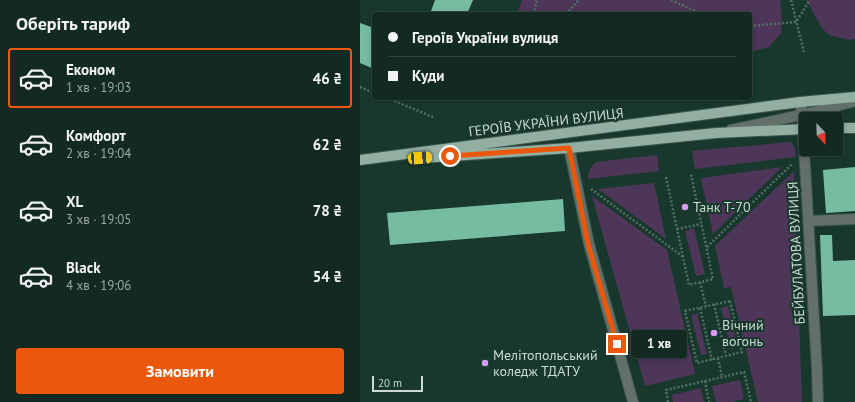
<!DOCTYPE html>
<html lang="uk">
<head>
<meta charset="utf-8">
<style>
	body { margin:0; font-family:"PT Sans",sans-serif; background:#20362f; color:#f1f3f6; height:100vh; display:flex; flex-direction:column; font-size:15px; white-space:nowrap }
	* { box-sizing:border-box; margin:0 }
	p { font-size:13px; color:#9da7a5 }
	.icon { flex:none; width:22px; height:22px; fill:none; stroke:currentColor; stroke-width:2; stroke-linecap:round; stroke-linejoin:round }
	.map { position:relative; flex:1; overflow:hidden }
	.panel { display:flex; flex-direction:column; background:#132a22; width:360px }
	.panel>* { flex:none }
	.top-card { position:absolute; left:12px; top:12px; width:380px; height:88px; border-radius:4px; box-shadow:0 2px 6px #0003,0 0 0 1px #324640; display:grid; align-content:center; height:88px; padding:0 16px; background:#132a22 }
	.needle { width:26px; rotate:157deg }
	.controls { position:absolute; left:439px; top:112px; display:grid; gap:8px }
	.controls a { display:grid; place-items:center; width:44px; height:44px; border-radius:4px; background:#132a22; box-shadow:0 2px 6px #0003,0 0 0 1px #324640; font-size:20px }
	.scale { position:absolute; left:12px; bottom:10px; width:51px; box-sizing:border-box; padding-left:4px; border:2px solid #c9dad2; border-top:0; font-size:11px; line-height:14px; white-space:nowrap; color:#c9dad2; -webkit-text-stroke:3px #19382d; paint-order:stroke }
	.end { position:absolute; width:18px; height:18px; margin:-9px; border:5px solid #ea580c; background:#fff; box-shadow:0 0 0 2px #fff }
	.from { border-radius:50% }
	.bubble { position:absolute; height:28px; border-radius:4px; background:#132a22; box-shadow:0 2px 6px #0003,0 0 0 1px #324640; font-size:13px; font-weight:700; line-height:28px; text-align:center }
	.car { position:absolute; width:12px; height:24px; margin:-12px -6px; border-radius:5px; box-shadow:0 0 3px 1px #0007; background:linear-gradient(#f5c518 24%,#345 0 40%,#f5c518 0 76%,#345 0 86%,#f5c518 0) }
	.top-card b { display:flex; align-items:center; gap:14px; height:38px; font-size:15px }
	.top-card b+b { border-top:1px solid #324640 }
	.top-card i { width:10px; height:10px; background:#f1f3f6 }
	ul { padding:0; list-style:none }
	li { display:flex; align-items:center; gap:12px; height:60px; margin:0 8px 6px; padding:0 8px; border:2px solid transparent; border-radius:4px }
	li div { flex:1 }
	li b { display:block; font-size:15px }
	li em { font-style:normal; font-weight:700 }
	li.active { border-color:#ea580c }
	li>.icon { width:36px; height:36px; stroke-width:1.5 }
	h2 { padding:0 16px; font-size:18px; line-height:48px }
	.action { display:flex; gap:8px; margin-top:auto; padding:8px 16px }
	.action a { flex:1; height:46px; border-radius:4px; background:#ea580c; color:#fff; font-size:16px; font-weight:700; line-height:46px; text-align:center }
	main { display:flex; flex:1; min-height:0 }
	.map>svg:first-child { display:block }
	.green { fill:#4d3658 }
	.building { fill:#76bca1 }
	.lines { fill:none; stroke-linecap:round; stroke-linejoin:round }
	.minor-casing { stroke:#39554b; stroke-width:12 }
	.major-casing { stroke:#39554b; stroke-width:12 }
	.path { stroke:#536e64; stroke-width:2.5; stroke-dasharray:2 2; stroke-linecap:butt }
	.minor { stroke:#63706a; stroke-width:10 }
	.major { stroke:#92afa2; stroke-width:10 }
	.route { stroke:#ea580c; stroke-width:5 }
	.poi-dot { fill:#d99af7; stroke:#19382d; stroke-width:1.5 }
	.labels { text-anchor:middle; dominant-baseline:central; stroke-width:4; stroke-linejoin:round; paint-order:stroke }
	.street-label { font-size:14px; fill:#c9dad2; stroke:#19382d }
	.poi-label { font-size:14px; fill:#c9dad2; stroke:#19382d; text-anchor:start }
</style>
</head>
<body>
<main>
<section class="panel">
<h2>Оберіть тариф</h2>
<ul>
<li class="active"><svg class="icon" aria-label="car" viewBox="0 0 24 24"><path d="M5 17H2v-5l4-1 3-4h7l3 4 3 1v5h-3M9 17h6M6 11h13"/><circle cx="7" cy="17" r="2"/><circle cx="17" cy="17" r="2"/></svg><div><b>Економ</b><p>1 хв · 19:03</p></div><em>46 ₴</em></li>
<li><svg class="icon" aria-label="car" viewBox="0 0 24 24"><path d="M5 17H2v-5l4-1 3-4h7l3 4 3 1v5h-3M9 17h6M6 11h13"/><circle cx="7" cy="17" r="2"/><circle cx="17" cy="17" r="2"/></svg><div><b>Комфорт</b><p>2 хв · 19:04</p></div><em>62 ₴</em></li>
<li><svg class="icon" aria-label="car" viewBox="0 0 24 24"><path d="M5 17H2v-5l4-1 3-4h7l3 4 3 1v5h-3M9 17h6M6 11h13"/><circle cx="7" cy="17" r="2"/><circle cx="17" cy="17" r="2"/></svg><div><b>XL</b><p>3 хв · 19:05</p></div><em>78 ₴</em></li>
<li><svg class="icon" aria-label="car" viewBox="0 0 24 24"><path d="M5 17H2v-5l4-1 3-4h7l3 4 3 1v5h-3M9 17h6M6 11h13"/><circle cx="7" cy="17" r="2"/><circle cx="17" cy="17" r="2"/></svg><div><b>Black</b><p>4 хв · 19:06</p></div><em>54 ₴</em></li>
</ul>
<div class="action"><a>Замовити</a></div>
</section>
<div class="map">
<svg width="495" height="402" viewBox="0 0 495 402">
	<rect width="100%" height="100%" fill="#19382d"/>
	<path class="green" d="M162,0H420L422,19L421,33L409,47L390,52V14H157Z
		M446,0H495V39L489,40L469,35L462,28Z
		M430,142C435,146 436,151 436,157L335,169L332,151Z
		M297,155L299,171L228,179C228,171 230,167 236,162Z
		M422,167L353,234L341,178Z
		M434,171L442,402H398L371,287L364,288L355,246Z
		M294,183L306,239L238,189Z
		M232,196L307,250L335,374L285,386Z
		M334,228L345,274L336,276L325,231Z
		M368,306L378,347L371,349L361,308Z
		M337,313L347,354L341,355L331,315Z
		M380,380L384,399L372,402H356L352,386Z
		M341,388L344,402H313L312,395Z"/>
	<path class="building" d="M75,0H113L107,14H70Z
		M0,23L14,28V69L0,63Z
		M495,167V211L466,213L463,170Z
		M203,199L205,231L30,245L27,213Z
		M460,235H472L473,261L495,260V315L463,316Z"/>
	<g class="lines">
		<defs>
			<path id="minor" d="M440,102L442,114L457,370L458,402
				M371,130L454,112L495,101
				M209,148L229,244L273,402
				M448,221L495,219"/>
			<path id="major" d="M476,128H495
				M63,158L209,148L356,133L446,129
				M0,160L440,102L495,97"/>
		</defs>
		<use href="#minor" class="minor-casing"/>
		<use href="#major" class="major-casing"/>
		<path class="path" d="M311,0L342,14
			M431,0L444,52
			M173,14L177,0
			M206,14L219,0
			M390,26L436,22L450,0
			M0,87L14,93
			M27,98L73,117
			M153,98V102
			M306,177L329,285L353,279L331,174
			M231,189L322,256
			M317,229L341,224
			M347,247L432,164
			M340,282L346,306
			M370,301L382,352L337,363L325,311Z
			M354,304L366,356
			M340,308L352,360
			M358,358L362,377
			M345,381L349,402
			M308,402L306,390L384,372L391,402"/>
		<use href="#minor" class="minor"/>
		<use href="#major" class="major"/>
	</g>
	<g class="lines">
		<path class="route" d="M90,156L209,148L228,244L257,344"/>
	</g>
	<g class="poi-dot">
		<circle cx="325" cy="207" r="4"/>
		<circle cx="354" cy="333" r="4"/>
		<circle cx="125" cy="363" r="4"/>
	</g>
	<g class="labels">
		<g class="street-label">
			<text transform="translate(186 122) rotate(-7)">ГЕРОЇВ УКРАЇНИ ВУЛИЦЯ</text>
			<text transform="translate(436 253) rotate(-93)">БЕЙБУЛАТОВА ВУЛИЦЯ</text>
		</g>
		<g class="poi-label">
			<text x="333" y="207">Танк Т-70</text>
			<text x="362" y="325">Вічний<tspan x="362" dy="16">вогонь</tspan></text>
			<text x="133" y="355">Мелітопольський<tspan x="133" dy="16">коледж ТДАТУ</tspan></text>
		</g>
	</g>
</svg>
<div class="controls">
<a><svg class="needle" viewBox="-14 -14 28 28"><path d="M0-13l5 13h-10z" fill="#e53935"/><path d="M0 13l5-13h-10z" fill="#9da7a5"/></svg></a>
</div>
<div class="scale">20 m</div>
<i class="end from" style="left:90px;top:156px"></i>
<i class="end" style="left:257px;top:344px"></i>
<div class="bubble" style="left:271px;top:330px;width:56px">1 хв</div>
<i class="car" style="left:60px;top:158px;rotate:86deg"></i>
<div class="top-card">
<b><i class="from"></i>Героїв України вулиця</b>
<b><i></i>Куди</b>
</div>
</div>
</main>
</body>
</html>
